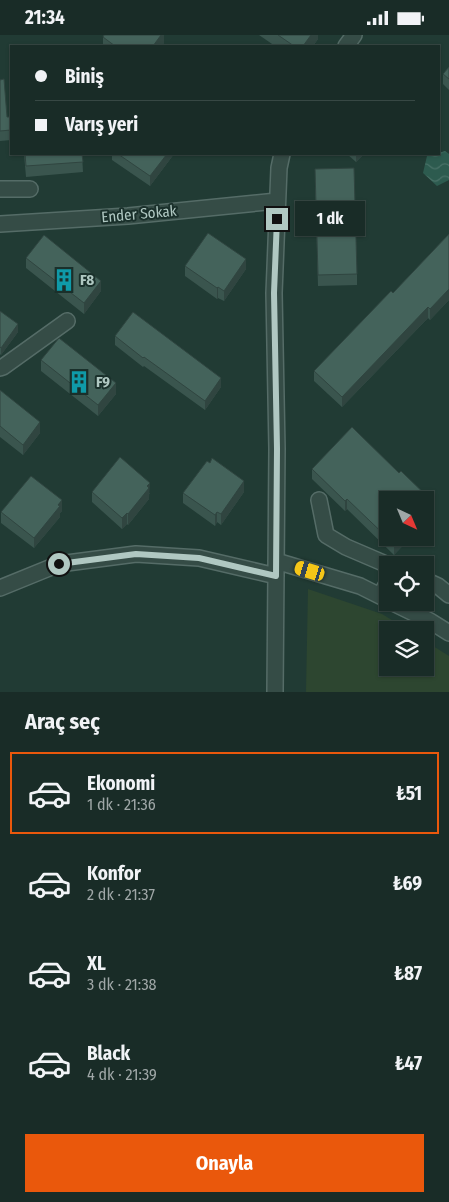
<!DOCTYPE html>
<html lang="tr">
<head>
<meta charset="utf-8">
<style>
	body { margin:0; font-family:"Fira Sans Condensed",sans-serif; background:#263833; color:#f1f3f6; height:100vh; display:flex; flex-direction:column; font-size:19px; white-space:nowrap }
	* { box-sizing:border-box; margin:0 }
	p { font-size:16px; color:#9fa7a7 }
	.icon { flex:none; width:28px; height:28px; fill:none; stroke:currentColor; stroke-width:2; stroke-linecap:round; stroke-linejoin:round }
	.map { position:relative; height:657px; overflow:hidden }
	.details { display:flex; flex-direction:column; background:#192c27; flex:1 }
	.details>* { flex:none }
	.guide { position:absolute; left:10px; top:10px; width:430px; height:110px; border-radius:0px; box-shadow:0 1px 4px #0004,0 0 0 1px #374844; display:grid; align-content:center; height:110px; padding:0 25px; background:#192c27 }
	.needle { width:32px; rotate:136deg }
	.tools { position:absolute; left:379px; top:456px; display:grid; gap:10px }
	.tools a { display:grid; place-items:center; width:55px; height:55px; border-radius:0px; background:#192c27; box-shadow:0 1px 4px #0004,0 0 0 1px #374844; font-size:25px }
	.end { position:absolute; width:22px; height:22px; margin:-11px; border:6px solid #b0c8c2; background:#111; box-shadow:0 0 0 2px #111 }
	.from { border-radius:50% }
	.bubble { position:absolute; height:35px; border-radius:0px; background:#192c27; box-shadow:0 1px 4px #0004,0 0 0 1px #374844; font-size:16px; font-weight:700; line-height:35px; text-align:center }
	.car { position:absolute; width:15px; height:30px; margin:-15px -8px; border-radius:6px; box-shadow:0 0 4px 1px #0007; background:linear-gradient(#f5c518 24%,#345 0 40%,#f5c518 0 76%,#345 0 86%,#f5c518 0) }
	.guide b { display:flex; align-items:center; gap:18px; height:48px; font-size:19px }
	.guide b+b { border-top:1px solid #374844 }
	.guide i { width:12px; height:12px; background:#f1f3f6 }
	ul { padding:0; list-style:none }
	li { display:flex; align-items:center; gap:15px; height:82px; margin:0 10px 8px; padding:0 15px; border:2px solid transparent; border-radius:0px }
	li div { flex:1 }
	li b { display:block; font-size:19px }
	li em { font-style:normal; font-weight:700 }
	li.selected { border-color:#ea580c }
	li>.icon { width:45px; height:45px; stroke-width:1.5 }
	h2 { padding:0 25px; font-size:22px; line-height:60px }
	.primary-button { display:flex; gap:10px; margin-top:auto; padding:10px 25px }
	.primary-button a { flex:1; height:58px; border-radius:0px; background:#ea580c; color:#fff; font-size:20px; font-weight:700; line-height:58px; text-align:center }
	.status { display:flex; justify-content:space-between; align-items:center; height:35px; padding:0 25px; background:#192c27; direction:ltr }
	.status svg { height:14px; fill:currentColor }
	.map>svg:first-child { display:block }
	.garden { fill:#2d4630 }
	.water { fill:url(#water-waves) }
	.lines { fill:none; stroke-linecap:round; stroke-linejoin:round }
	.minor-casing { stroke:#556c67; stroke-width:18 }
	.minor { stroke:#354c46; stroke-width:15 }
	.wall { fill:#3a554e }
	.shaded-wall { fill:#304540 }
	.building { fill:#44635b; stroke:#304540 }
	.route { stroke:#b0c8c2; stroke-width:6 }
	.labels { text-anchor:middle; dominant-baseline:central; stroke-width:4; stroke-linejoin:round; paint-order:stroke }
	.street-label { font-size:15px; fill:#b0c8c2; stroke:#1a302b }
	.poi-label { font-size:15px; font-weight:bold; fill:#b0c8c2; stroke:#1a302b; text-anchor:start }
</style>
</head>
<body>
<div class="status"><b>21:34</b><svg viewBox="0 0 49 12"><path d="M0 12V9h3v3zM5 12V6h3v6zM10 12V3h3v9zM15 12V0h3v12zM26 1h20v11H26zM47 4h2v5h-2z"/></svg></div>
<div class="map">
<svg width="449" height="657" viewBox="0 0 449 657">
	<defs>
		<pattern id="water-waves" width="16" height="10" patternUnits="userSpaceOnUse" patternTransform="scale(1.25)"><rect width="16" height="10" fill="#2d5b4f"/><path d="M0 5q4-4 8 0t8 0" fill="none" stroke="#497167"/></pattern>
	</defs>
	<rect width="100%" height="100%" fill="#213b34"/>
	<path class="garden" d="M308,554L382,579L408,595H388V632H425V606L449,621V657H306Z"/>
	<path class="water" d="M445,116L449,119V145L437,151L423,138L427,121L439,119V118Z"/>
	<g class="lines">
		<defs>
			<path id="minor" d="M346,11L354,0
				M0,154H30
				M0,189L128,181L277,166
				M0,333L3,332L67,286
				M319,465L326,500L346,512L388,530
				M276,526L360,551L388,565
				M425,545L438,551L449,560
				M0,553L59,529L136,519L199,523L276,541
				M380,561L388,547
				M393,568L430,586L449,598
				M275,657L277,414L274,258L279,133L282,119"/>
		</defs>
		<use href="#minor" class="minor-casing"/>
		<use href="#minor" class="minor"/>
	</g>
	<path class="wall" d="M164,0V8L161,11H103V2Z
		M259,0H318V4L313,11H275Z
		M449,32V55L443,49V39Z
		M0,45L7,82H11V105L0,106Z
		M24,119H82L83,137L26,142Z
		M112,119H174L150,151L112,125Z
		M347,119H364L356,127Z
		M315,144L357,239V250L318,251Z
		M449,199V265L430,285L428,283L342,372L314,346V336L393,258Z
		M26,223L101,256L84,279L26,233Z
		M185,231L246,234L224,266L218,263L217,264L185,241Z
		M0,276L18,297L1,320L0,319Z
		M115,301L221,352L205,375L144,331L143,332L115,310Z
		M41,325L116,359L98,381L41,336Z
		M0,355L40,398L23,420L0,402Z
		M312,434L434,479L388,502H411L394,520L347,474L345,476L312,444Z
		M92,457L150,458L149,459V464L128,490L127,489L122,494L92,467Z
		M244,457L221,490L217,487L215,491L183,468V458Z
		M62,476L60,478V482L34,513L1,488V477Z"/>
	<path class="shaded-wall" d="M161,0H164V8L161,11H153Z
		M311,0H318V4L313,11H303Z
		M167,119H174L150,151V141Z
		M356,119H364L356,127Z
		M246,224V234L224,266V256Z
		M101,246V256L84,279V268Z
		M218,252V263L217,264V253Z
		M449,254V265L430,285V274Z
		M428,272V283L342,372V362Z
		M18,289V297L1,320V313Z
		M221,343V352L205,375V366Z
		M116,348V359L98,381V370Z
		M40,387V398L23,420V410Z
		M244,446V457L221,490V479Z
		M150,448L149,464L128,490V479Z
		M347,464V474L345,476V466Z
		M62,465V476L60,478V482L34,513V503Z
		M434,468V479L425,488V477Z
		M217,477V487L215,491V480Z
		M127,478V489L122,494V483Z
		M400,502H411L394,520V509Z"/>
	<path class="building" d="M104,0H161L153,11H115L103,2Z
		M278,0H311L303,11H294Z
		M449,32V44L443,39Z
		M4,44L7,82H11V95L0,96V45Z
		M25,119H82L83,127L26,131Z
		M118,119H167L150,141Z
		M354,133L357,239L318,240L315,134Z
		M208,198L246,224L224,256L218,252L217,253L185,231Z
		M449,199V254L430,274L428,272L342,362L314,336L391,256L393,258Z
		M44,200L101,246L84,268L26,223Z
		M0,276L18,289L1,313L0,312Z
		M133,277L221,343L205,366L144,322L143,323L115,301Z
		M59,303L116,348L98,370L41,325Z
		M0,355L40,387L23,410L0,391Z
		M352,392L399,438L401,436L434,468L425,477V465H388V502H400L394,509L347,464L345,466L312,434Z
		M120,422L150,448L147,451L149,453L128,479L127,478L122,483L92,457Z
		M212,423L244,446L221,479L217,477L215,480L183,458L207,426L210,428Z
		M31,441L62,465L58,470L60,471L34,503L1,477Z"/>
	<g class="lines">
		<path class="route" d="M59,529L136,519L199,523L276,541L277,414L274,258L277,184"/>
	</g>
	<defs>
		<symbol id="building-bare" viewBox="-9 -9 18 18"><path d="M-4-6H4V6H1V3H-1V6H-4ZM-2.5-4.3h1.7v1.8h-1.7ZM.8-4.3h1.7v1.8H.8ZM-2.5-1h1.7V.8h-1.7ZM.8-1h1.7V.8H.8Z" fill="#0f9aa8" stroke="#1a302b" stroke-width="2.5" paint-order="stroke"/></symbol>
	</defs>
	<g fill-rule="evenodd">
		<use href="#building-bare" x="48" y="229" width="32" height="32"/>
		<use href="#building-bare" x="63" y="331" width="32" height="32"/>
	</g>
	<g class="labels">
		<g class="street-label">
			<text transform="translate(139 179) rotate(-5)">Ender Sokak</text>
		</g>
		<g class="poi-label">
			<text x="80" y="245">F8</text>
			<text x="96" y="347">F9</text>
		</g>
	</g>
</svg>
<div class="tools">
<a><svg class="needle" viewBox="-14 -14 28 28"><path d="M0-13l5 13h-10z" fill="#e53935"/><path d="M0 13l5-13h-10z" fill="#9fa7a7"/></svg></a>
<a><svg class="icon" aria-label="locate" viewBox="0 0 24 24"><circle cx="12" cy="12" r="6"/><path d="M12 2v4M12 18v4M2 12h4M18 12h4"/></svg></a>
<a><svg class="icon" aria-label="layers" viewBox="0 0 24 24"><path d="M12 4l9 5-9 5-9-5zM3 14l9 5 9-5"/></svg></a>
</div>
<i class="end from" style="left:59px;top:529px"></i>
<i class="end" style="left:277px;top:184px"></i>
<div class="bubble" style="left:295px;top:166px;width:70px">1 dk</div>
<i class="car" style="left:310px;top:536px;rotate:287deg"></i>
<div class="guide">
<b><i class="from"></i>Biniş</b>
<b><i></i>Varış yeri</b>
</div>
</div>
<section class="details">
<h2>Araç seç</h2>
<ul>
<li class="selected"><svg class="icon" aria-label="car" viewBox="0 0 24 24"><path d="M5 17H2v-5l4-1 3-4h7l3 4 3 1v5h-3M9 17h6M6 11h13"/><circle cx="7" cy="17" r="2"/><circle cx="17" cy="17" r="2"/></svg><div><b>Ekonomi</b><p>1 dk · 21:36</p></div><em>₺51</em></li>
<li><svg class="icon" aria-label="car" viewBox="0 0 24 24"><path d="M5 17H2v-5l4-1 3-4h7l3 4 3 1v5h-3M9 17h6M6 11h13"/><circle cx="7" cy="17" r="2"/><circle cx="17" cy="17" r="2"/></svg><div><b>Konfor</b><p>2 dk · 21:37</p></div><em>₺69</em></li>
<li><svg class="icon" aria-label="car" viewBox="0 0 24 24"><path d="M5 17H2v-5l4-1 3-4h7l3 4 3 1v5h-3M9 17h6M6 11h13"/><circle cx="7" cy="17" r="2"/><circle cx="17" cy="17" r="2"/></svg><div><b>XL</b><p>3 dk · 21:38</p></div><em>₺87</em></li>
<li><svg class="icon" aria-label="car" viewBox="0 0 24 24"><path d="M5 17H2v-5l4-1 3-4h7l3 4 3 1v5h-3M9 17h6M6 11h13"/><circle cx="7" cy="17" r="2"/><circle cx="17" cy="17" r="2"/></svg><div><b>Black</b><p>4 dk · 21:39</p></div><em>₺47</em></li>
</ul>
<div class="primary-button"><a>Onayla</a></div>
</section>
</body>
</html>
